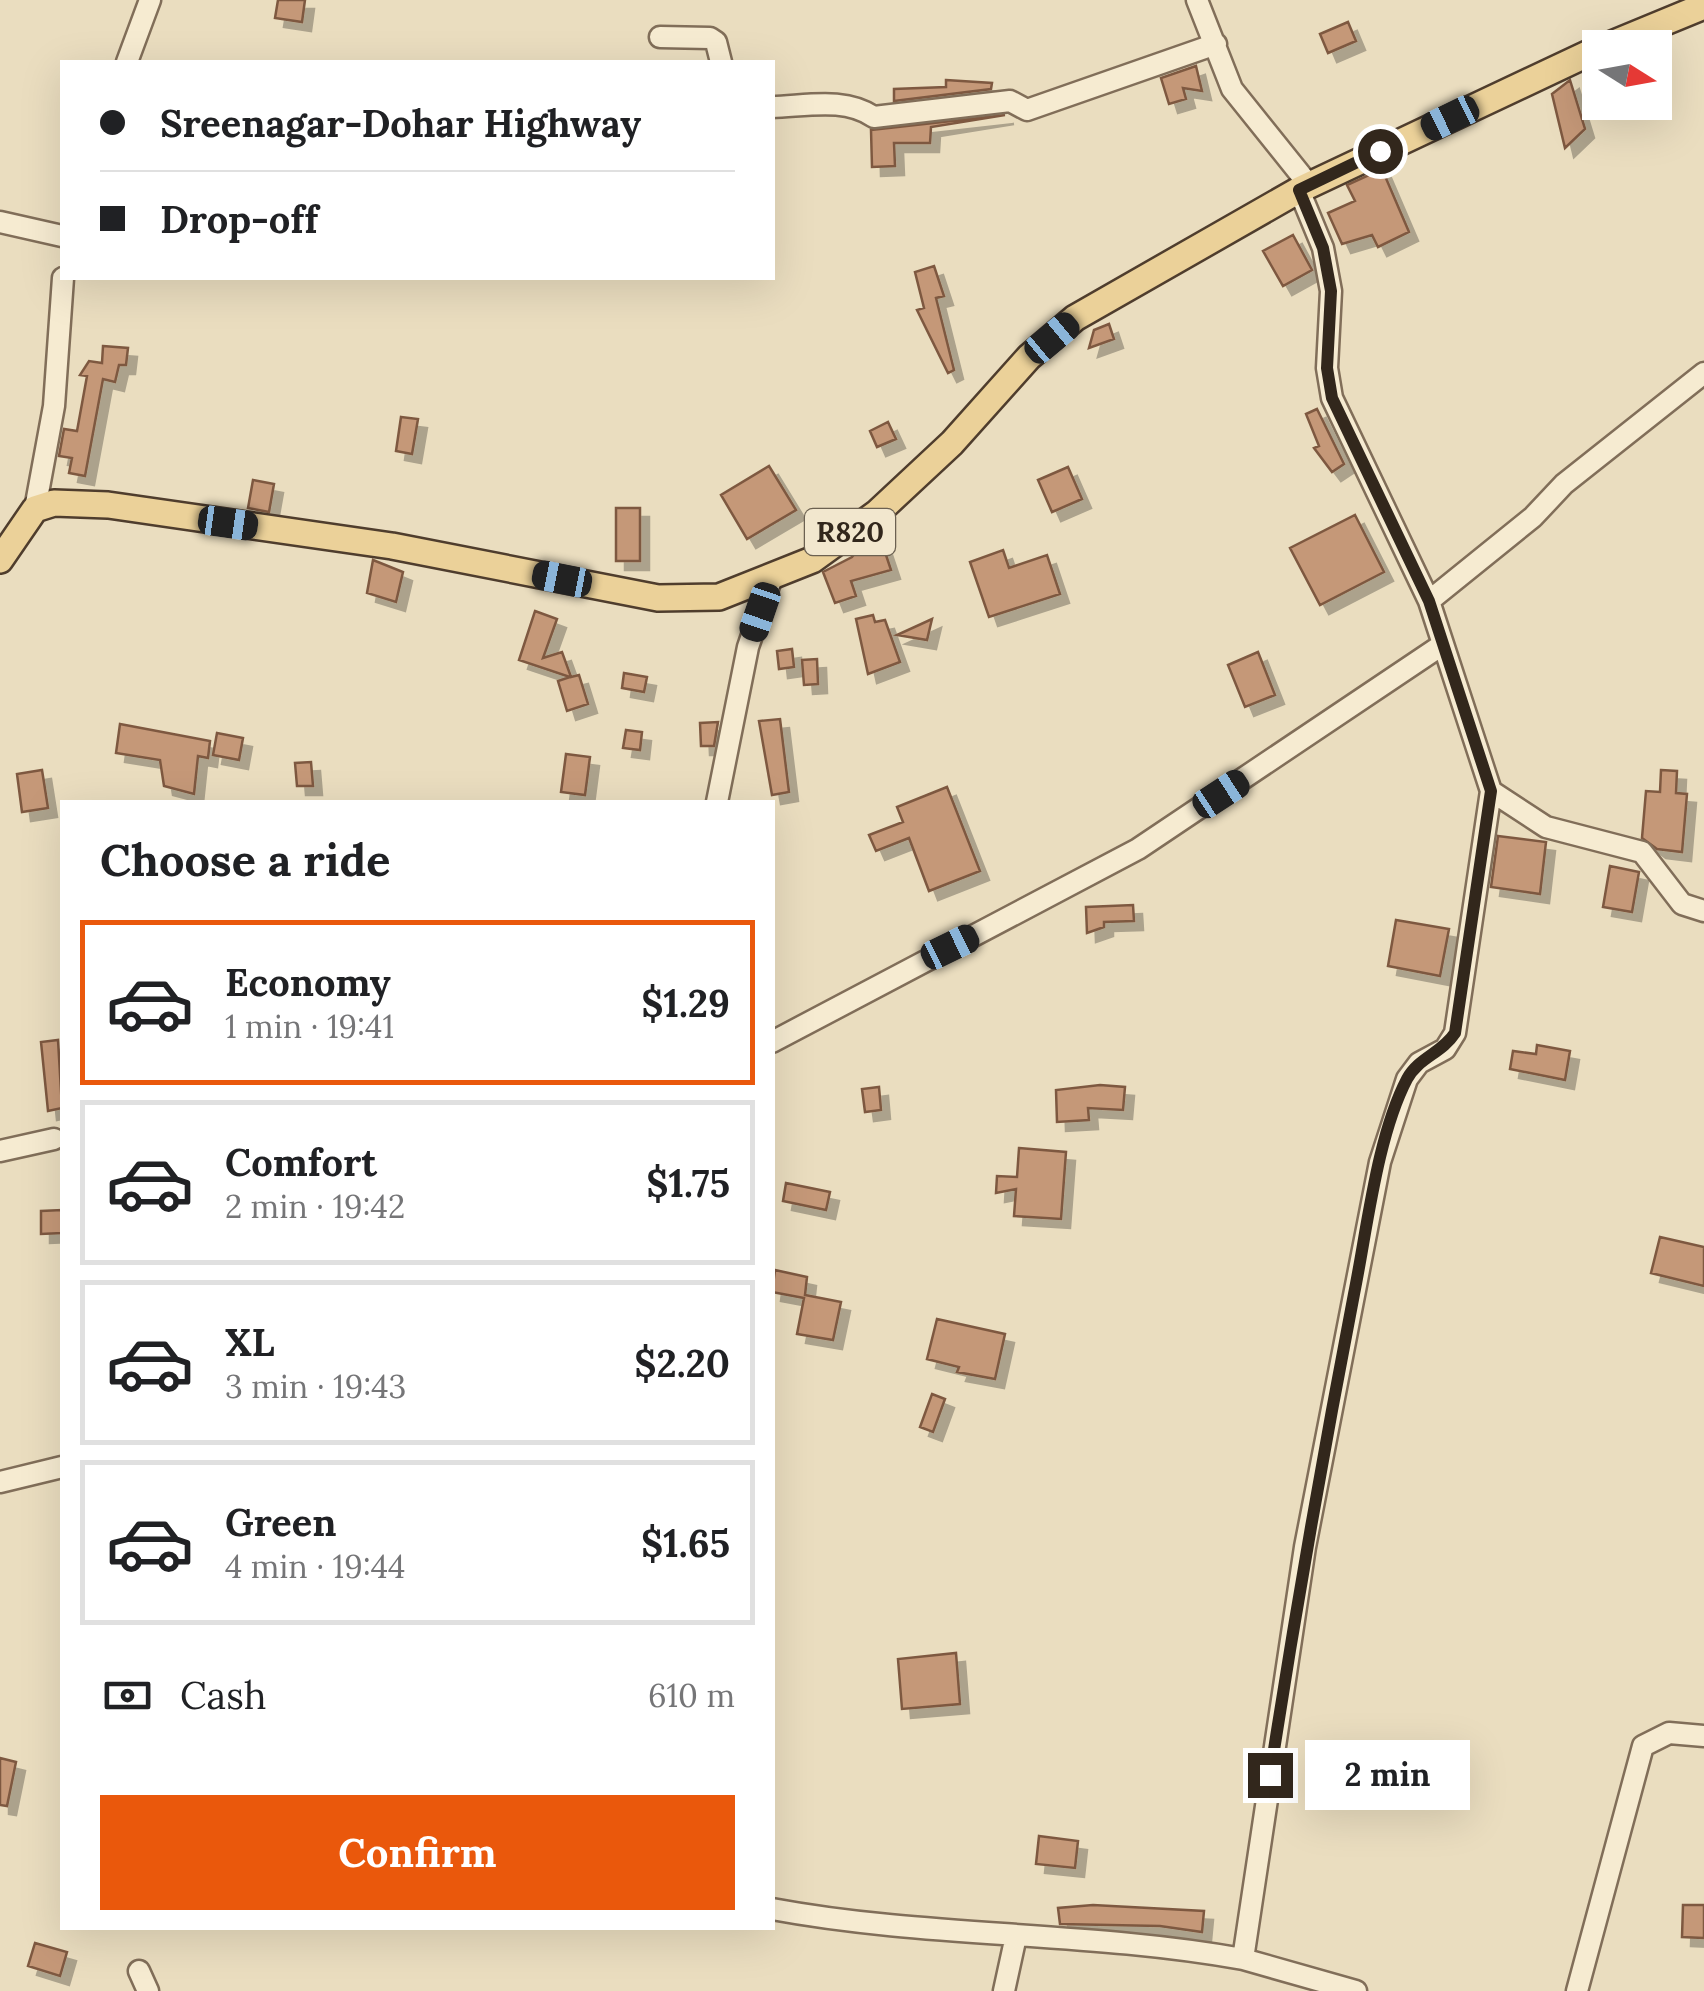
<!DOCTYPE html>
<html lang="en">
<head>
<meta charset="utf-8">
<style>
	body { margin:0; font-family:Lora,serif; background:#f6f6f6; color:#202124; height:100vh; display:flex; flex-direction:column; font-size:38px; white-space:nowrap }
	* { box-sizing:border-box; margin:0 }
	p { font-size:32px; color:#757577 }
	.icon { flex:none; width:55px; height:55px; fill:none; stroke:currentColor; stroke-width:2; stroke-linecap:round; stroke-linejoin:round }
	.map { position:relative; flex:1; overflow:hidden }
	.sheet { position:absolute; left:60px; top:800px; width:715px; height:1130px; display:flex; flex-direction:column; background:#fff; border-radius:0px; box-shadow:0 10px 40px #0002 }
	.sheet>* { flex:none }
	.banner { position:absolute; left:60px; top:60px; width:715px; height:220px; border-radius:0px; box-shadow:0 10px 40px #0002; display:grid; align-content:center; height:220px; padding:0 40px; background:#fff }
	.needle { width:65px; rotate:101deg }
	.tools { position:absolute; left:1582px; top:30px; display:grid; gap:20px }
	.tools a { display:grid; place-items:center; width:90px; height:90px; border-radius:0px; background:#fff; box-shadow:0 10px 40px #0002; font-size:50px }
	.end { position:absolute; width:45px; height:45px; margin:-22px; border:12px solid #32271c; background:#fff; box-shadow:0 0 0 5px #fff }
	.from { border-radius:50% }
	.bubble { position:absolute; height:70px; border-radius:0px; background:#fff; box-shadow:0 10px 40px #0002; font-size:32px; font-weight:700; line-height:70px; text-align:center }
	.car { position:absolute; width:30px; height:60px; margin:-30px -15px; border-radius:12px; box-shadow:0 0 8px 2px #0007; background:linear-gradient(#222 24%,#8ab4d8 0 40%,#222 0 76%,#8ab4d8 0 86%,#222 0) }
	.banner b { display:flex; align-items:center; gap:35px; height:95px; font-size:38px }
	.banner b+b { border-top:2px solid #e0e0e0 }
	.banner i { width:25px; height:25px; background:#202124 }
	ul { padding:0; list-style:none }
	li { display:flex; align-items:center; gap:30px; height:165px; margin:0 20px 15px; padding:0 20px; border:5px solid #e0e0e0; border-radius:0px }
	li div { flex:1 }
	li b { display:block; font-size:38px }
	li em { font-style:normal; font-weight:700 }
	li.current { border-color:#ea580c }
	li>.icon { width:90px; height:90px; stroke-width:1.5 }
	h2 { padding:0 40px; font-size:45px; line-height:120px }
	.pay { display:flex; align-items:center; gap:25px; height:110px; padding:0 40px; font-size:38px }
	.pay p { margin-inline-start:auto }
	.action { display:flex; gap:20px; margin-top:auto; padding:20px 40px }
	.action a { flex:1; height:115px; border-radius:0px; background:#ea580c; color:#fff; font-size:40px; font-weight:700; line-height:115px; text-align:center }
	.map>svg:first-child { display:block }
	.building { fill:#c59878; stroke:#7e5941; stroke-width:2.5; filter:url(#shadow) }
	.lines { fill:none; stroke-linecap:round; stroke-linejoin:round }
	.minor-casing { stroke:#816e59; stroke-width:25 }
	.major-casing { stroke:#4f3d2d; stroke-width:30 }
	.minor { stroke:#f6ebd1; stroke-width:20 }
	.major { stroke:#ebd199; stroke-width:25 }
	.route { stroke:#32271c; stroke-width:12 }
	.labels { text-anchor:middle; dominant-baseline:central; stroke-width:9; stroke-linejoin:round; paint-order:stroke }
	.shield { fill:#f2e7ce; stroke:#6c6151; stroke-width:2.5 }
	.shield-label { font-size:28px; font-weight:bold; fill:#32271c }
</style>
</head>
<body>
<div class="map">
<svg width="1704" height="1991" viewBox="0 0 1704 1991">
	<defs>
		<filter id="shadow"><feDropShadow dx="9" dy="9" stdDeviation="0" flood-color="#0004"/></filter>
	</defs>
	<rect width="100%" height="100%" fill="#eaddbf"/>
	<path class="building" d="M278,0H305L302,22L275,18Z
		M1348,22L1356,41L1328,53L1320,34Z
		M1196,66L1202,91L1183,88L1186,99L1169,104L1161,78Z
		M946,80L992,83L991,89L894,101V89L946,87Z
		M1570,80L1585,129L1565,148L1552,94Z
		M1005,115L931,127L930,143H894L895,166L872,167L871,130Z
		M1382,169L1409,232L1378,247L1372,235L1342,244L1328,213L1355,201L1347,185Z
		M1293,235L1312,270L1283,286L1263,251Z
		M934,266L944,296L936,298L954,370L948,373L917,310L924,308L915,272Z
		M1109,324L1114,339L1089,348L1094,330Z
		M103,346L128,348L126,365H119L115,382L103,379L85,476L69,473L72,458L59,456L64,429L77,431L87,376L80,375L89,361L102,363Z
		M1317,409L1344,464L1332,472L1314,448L1319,446L1306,414Z
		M401,417L418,419L412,454L396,451Z
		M888,422L896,439L877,447L870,431Z
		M769,466L796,510L747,539L721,495Z
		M1068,467L1082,499L1052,512L1038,480Z
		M253,480L274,484L269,512L248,508Z
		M616,508H640V561H616Z
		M1355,515L1384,572L1320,605L1290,548Z
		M862,544L883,546L891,570L851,581L856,596L835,603L823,572L852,557Z
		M1003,550L1009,568L1047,555L1060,594L989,617L970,562Z
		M373,560L403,572L396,602L367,593Z
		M535,611L557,619L543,658L562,652L571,677L579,675L588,704L567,711L558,681L570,677L519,660Z
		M873,615L875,622L885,620L900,662L868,674L856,619Z
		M932,619L927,640L897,635Z
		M792,649L794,667L779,669L777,651Z
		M1258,652L1275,695L1245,707L1228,665Z
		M817,659L818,684L804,685L802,660Z
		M624,673L647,677L644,692L622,688Z
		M780,719L789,792L772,795L759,721Z
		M718,722L714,746H701L700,723Z
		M120,724L210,741L208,758L198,756L194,794L164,786L160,760L116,753Z
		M626,730L642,732L640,750L623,748Z
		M217,733L243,738L239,760L213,755Z
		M566,754L590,757L585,795L561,792Z
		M311,762L313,786H297L295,763Z
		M42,770L48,808L22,812L17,774Z
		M1661,770L1677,771L1676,793L1687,794L1682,852L1657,849L1642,838L1646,791L1660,792Z
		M947,787L980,871L929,891L909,838L876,851L869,835L903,822L897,807Z
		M1498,836L1546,842L1540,894L1491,887Z
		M1610,866L1639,872L1632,912L1603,907Z
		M1133,905L1134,921L1104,922V927L1087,933L1086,907Z
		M1396,920L1449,929L1440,976L1388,966Z
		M58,1040L62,1108L48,1111L41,1042Z
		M1537,1045L1570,1051L1565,1080L1510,1069L1513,1051L1536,1054Z
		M1100,1085L1125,1087L1123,1110L1088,1108L1089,1120L1057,1122L1056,1090Z
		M879,1087L881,1110L865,1112L862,1089Z
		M1019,1148L1066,1152L1061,1219L1014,1216L1016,1189L996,1193L997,1176L1017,1177Z
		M786,1183L830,1192L826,1210L783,1201Z
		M62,1210V1233L41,1234V1211Z
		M1660,1237L1704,1247V1286L1651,1273Z
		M775,1270L807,1277L805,1295L841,1302L833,1340L797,1334L804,1298L772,1292Z
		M937,1319L1005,1334L995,1379L957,1372L959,1367L927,1359Z
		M932,1394L945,1399L933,1432L920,1427Z
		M956,1653L960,1704L902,1709L898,1659Z
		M0,1758L16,1762L7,1806L0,1805Z
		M1039,1836L1078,1841L1075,1868L1036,1864Z
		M1093,1905L1204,1911L1202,1932L1160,1926L1060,1924L1058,1908Z
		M1683,1905H1704V1938L1682,1937Z
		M35,1943L67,1952L60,1976L28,1966Z"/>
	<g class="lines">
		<defs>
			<path id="minor" d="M1197,0L1232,89L1309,185
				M660,37L710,38L716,42L721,62
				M127,62L150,0
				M772,107C807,106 845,97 874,117L1010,101L1027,110L1216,44
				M1299,190L1323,248L1331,291L1327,368L1332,398L1429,601
				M0,222L62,236
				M35,509L54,406L63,278
				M1491,791L1546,827L1642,852L1682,904L1704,911
				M717,802L748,647L772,577
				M772,1042L1138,849L1442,645
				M0,1151L54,1139
				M0,1482L62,1467
				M772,1909C928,1938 1088,1931 1243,1959
				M139,1971L148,1991
				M1004,1991L1016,1936
				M1356,1991L1243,1959L1305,1547L1380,1162L1407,1079L1419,1063L1445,1049L1455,1033L1491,791L1429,601L1533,517L1564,484L1704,373
				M1577,1991L1643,1746L1669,1733L1704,1736"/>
			<path id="major" d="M1602,48L1704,6
				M0,560L35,509L54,503L108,505L392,546L658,598L719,597L812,560L877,513L952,443L1029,357L1075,318L1299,190L1600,48"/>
		</defs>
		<use href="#minor" class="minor-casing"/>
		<use href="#major" class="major-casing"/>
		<use href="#minor" class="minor"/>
		<use href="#major" class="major"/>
	</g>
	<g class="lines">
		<path class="route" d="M1270,1775C1295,1614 1323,1454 1354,1294C1367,1230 1377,1136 1407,1079C1418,1058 1442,1053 1455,1033L1491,791L1429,601L1332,398L1327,368L1331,291L1323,248L1299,190L1380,151"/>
	</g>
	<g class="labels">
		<rect class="shield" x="805" y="509" width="90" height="46" rx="8"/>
		<g class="shield-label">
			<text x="850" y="532">R820</text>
		</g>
	</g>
</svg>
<div class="tools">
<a><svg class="needle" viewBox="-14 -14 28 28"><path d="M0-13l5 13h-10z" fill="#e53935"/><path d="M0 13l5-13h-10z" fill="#757577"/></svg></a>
</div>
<i class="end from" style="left:1380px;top:151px"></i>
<i class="end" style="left:1270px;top:1775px"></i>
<div class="bubble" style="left:1305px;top:1740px;width:165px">2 min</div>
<i class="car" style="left:1450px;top:118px;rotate:244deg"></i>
<i class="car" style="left:1052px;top:338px;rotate:50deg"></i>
<i class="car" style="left:228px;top:523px;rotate:98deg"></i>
<i class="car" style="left:562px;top:579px;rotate:281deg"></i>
<i class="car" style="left:760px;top:612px;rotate:199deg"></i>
<i class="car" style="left:1221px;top:794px;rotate:57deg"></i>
<i class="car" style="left:950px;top:947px;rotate:64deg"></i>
<div class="banner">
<b><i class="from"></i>Sreenagar-Dohar Highway</b>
<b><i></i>Drop-off</b>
</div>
<section class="sheet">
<h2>Choose a ride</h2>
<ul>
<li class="current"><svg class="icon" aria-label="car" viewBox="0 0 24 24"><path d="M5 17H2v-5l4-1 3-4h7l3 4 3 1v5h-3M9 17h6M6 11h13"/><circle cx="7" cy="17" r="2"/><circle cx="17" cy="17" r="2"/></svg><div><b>Economy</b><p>1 min · 19:41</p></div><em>$1.29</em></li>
<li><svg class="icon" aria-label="car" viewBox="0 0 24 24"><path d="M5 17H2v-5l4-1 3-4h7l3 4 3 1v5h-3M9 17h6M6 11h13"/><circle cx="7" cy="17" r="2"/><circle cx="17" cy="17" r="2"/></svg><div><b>Comfort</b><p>2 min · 19:42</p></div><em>$1.75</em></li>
<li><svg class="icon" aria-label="car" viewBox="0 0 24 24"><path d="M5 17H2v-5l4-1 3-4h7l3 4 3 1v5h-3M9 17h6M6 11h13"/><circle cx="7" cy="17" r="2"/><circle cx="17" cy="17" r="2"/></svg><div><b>XL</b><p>3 min · 19:43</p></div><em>$2.20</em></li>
<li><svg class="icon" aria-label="car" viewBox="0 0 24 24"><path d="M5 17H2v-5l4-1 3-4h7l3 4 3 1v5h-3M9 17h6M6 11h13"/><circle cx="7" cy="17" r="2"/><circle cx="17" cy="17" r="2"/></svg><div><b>Green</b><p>4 min · 19:44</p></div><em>$1.65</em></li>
</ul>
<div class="pay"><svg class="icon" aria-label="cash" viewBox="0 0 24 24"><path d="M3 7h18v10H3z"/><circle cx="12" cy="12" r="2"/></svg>Cash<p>610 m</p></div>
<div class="action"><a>Confirm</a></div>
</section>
</div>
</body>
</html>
